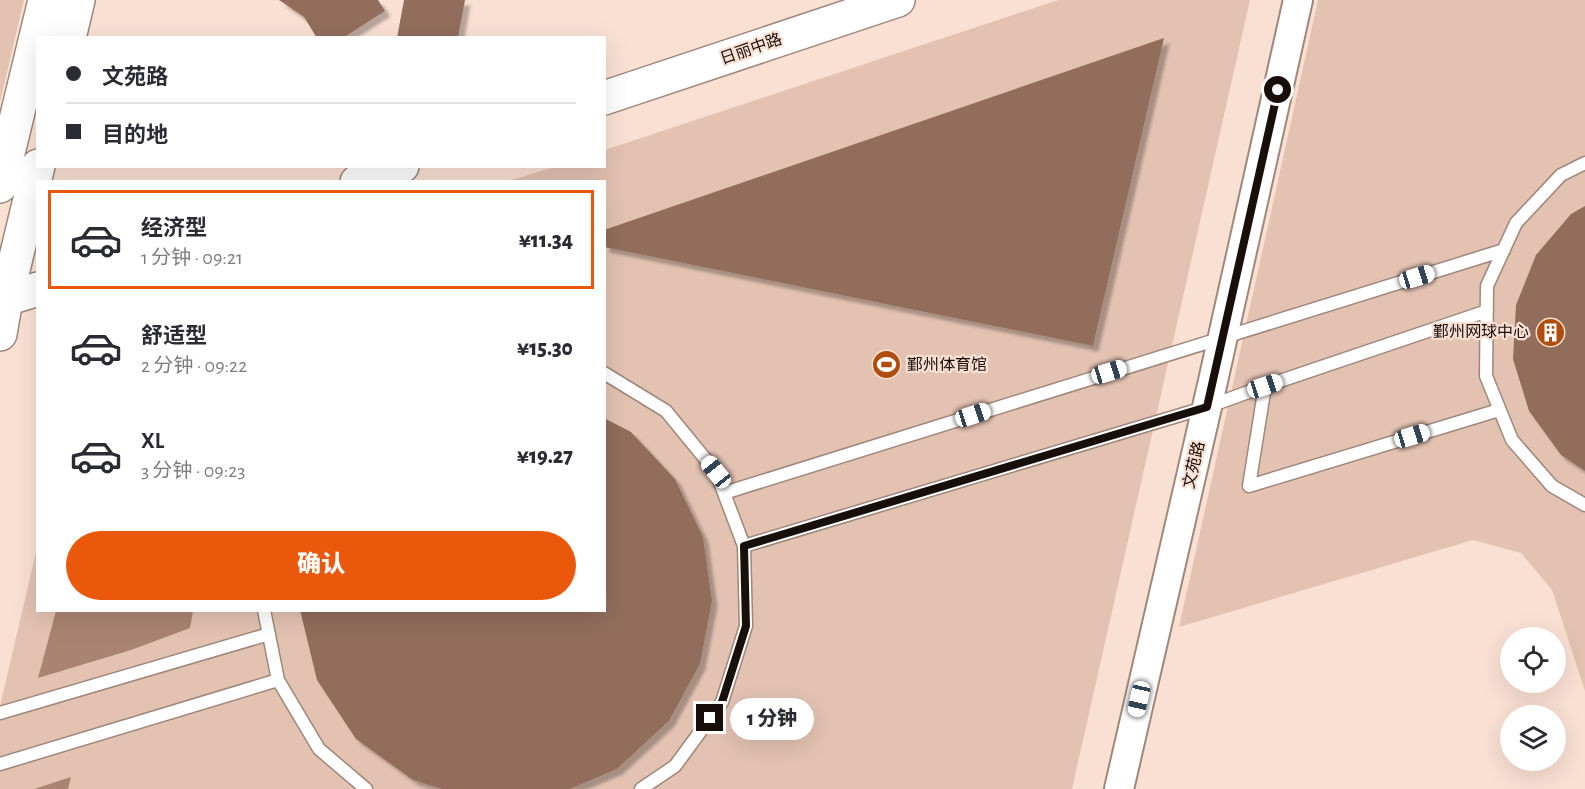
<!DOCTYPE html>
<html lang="zh">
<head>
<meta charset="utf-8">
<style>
	body { margin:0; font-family:"Alegreya Sans","Noto Sans SC",sans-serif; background:#f2f2f3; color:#2b2b33; height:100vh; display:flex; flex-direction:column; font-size:22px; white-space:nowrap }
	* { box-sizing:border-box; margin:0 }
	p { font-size:20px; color:#7c7c81 }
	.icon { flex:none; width:33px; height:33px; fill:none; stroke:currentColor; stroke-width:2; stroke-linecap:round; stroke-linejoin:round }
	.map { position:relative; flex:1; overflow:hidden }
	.sheet { position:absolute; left:36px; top:180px; width:570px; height:432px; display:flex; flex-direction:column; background:#fff; border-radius:0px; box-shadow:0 6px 24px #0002 }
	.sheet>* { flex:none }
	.top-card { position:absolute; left:36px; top:36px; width:570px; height:132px; border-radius:0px; box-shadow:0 6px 24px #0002; display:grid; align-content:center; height:132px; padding:0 30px; background:#fff }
	.fabs { position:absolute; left:1500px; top:627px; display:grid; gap:12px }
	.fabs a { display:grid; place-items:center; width:66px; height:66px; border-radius:50%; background:#fff; box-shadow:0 6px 24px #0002; font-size:30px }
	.end { position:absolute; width:27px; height:27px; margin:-14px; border:8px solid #180f0b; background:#fff; box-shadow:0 0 0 3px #fff }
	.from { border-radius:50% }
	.bubble { position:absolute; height:42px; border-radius:21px; background:#fff; box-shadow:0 6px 24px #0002; font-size:20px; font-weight:800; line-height:42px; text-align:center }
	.car { position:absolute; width:18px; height:36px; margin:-18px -9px; border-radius:8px; box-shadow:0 0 4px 2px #0007; background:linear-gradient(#fff 24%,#345 0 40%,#fff 0 76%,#345 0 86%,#fff 0) }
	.top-card b { display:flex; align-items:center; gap:21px; height:57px; font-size:22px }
	.top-card b+b { border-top:2px solid #e1e1e2 }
	.top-card i { width:15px; height:15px; background:#2b2b33 }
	ul { padding:10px 0 0; list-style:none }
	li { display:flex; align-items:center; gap:18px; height:99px; margin:0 12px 9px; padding:0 18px; border:3px solid transparent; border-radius:0px }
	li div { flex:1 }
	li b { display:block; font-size:22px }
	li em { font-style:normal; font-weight:800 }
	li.current { border-color:#ea580c }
	li>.icon { width:54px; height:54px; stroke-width:1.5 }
	.primary-button { display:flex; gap:12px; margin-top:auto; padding:12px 30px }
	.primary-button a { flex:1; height:69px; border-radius:36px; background:#ea580c; color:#fff; font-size:24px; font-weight:800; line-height:69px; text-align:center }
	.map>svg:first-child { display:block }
	.green { fill:#e3c2b2 }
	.water { fill:#aa8472 }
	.building { fill:#926d5c; filter:url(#shadow) }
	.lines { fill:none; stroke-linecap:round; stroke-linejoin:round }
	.service-casing { stroke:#9f877b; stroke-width:15 }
	.tertiary-casing { stroke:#9f877b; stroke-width:32 }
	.secondary-casing { stroke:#9f877b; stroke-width:36 }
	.primary-casing { stroke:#9f877b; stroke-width:36 }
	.service { stroke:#fff; stroke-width:12 }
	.tertiary { stroke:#fff; stroke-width:28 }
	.secondary { stroke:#fff; stroke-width:33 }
	.primary { stroke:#fff; stroke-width:33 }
	.route { stroke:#180f0b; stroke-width:8 }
	.labels { text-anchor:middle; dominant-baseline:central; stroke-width:4.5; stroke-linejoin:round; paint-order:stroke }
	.street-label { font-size:16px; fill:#180f0b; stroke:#fae0d3 }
	.poi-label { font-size:16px; fill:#180f0b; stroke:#fae0d3; text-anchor:end }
</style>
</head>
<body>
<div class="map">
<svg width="1585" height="789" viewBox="0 0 1585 789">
	<defs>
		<filter id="shadow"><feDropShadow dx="5.5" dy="5.5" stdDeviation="1.5" flood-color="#0004"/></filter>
	</defs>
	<rect width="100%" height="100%" fill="#fae0d3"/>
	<path class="green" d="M0,0H24L0,102Z
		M1058,0H1250L1072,789H0V706L37,548L38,610H604V182L509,181L554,167L604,166L605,150Z
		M1318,0H1585V691L1552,590L1521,553L1473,540L1179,627Z"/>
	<path class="water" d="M56,611V610L193,611L190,628L131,650L38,678Z
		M71,777L68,789H34Z"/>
	<path class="building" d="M279,0H378L385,11L343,38H317L304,17Z
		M404,0H465L458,38H397Z
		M1164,38L1093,346L604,247V230Z
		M1585,206V471L1561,455L1529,411L1513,359L1516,305L1536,255L1571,214Z
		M604,418L631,432L675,479L703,537L712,601L700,664L669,721L617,769L570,789H442L413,780L356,739L317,680L300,610H604Z"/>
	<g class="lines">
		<defs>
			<path id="service" d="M1585,163L1561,175L1516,223L1487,286L1486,376L1512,440L1552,486L1585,505
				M1487,311L1265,386L1249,486L1499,410
				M604,373L666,411L716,472L744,546L746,626L722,702L675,766L641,789
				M724,493L1504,250
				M744,546L1207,407L1265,386
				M264,610L278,680L319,749L366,789
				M0,713L269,634
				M0,764L278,680"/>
			<path id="tertiary" d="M1119,789L1213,381L1298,0"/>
			<path id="secondary" d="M604,98L898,0
				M357,182L402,166
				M0,299H6L38,289"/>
			<path id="primary" d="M69,38L78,0
				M0,186L45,0
				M0,334L6,299L38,166"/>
		</defs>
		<use href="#service" class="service-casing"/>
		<use href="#tertiary" class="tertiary-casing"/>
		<use href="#secondary" class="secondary-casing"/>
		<use href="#primary" class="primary-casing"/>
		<use href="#service" class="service"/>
		<use href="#tertiary" class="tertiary"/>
		<use href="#secondary" class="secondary"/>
		<use href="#primary" class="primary"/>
	</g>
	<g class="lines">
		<path class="route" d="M710,718L722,702L746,626L744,546L1207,407L1278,90"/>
	</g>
	<defs>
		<symbol id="building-disc" viewBox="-11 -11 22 22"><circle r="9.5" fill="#ae4d0d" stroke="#fae0d3"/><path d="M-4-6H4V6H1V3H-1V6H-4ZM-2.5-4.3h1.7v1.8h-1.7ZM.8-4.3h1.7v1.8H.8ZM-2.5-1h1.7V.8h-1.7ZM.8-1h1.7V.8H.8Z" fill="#fff"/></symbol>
		<symbol id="stadium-disc" viewBox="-11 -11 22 22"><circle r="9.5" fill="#ae4d0d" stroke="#fae0d3"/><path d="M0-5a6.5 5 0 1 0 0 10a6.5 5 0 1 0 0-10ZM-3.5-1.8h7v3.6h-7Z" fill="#fff"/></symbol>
	</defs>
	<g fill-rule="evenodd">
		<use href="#building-disc" x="1534" y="316" width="33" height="33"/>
		<use href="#stadium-disc" x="870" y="348" width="33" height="33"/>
	</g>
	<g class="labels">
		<g class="street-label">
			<text transform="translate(751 49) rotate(-19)">日丽中路</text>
			<text transform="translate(1194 465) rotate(-77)">文苑路</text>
		</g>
		<g class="poi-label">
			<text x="1529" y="332">鄞州网球中心</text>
			<text x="907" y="365" text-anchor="start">鄞州体育馆</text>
		</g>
	</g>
</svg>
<div class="fabs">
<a><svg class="icon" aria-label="locate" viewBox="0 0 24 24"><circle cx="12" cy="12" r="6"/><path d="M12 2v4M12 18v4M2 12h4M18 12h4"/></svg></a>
<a><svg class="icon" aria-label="layers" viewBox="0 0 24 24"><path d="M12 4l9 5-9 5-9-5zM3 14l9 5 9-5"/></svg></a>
</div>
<i class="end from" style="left:1278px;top:90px"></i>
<i class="end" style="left:710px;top:718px"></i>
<div class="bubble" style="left:730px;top:698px;width:84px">1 分钟</div>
<i class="car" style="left:1417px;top:277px;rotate:73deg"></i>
<i class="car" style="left:1109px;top:372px;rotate:73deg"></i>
<i class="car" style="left:1265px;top:386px;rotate:72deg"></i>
<i class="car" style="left:973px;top:415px;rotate:72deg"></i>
<i class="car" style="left:1412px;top:436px;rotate:73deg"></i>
<i class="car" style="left:716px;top:472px;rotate:321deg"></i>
<i class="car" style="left:1139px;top:699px;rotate:193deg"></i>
<div class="top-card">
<b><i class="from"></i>文苑路</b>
<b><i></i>目的地</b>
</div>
<section class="sheet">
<ul>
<li class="current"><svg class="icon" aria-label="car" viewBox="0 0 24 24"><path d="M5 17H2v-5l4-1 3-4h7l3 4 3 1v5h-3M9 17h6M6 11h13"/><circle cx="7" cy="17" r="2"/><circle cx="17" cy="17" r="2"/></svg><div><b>经济型</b><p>1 分钟 · 09:21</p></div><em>¥11.34</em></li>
<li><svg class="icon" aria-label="car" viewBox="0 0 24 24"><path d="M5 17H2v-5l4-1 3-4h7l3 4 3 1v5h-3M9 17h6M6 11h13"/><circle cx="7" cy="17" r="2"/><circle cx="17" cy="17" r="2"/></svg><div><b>舒适型</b><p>2 分钟 · 09:22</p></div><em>¥15.30</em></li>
<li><svg class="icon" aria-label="car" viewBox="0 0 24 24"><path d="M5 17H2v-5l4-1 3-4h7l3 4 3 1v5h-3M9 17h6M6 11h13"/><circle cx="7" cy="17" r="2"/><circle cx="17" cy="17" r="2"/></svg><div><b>XL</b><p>3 分钟 · 09:23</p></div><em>¥19.27</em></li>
</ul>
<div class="primary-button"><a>确认</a></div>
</section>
</div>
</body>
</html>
